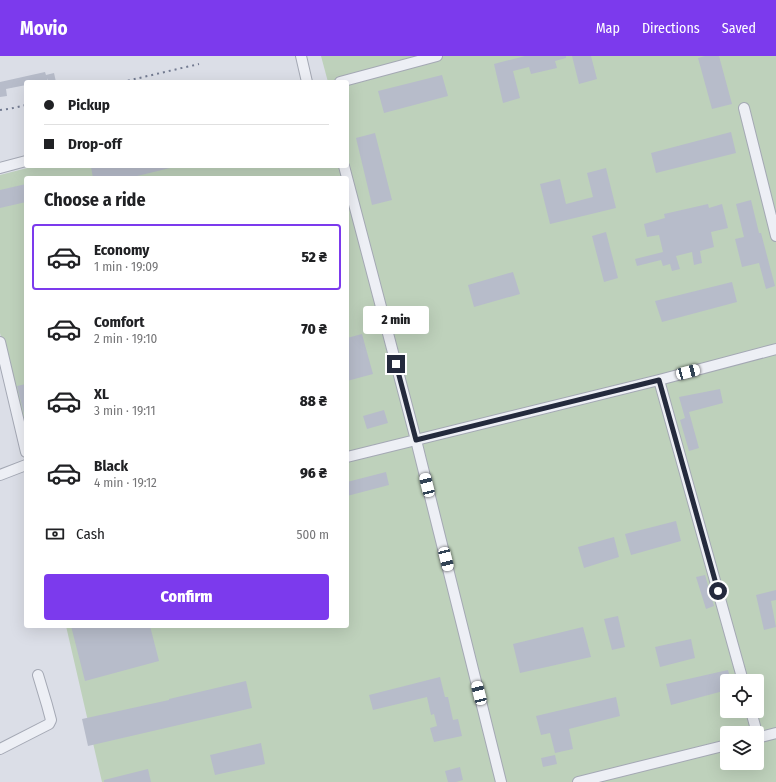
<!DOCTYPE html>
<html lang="en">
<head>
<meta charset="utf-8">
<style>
	body { margin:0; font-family:"Fira Sans Condensed",sans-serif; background:#f2f2f2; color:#202124; height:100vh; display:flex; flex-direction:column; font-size:15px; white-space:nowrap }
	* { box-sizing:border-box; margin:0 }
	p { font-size:13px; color:#757577 }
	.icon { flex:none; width:22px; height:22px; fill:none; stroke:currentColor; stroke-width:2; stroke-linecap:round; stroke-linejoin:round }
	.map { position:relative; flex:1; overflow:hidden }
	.drawer { position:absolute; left:24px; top:120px; width:325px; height:452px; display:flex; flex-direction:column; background:#fff; border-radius:4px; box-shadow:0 4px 16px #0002 }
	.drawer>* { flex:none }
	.banner { position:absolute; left:24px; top:24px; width:325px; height:88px; border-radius:4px; box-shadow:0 4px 16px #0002; display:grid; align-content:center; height:88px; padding:0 20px; background:#fff }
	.tools { position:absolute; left:720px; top:618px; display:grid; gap:8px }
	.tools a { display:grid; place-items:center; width:44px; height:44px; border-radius:4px; background:#fff; box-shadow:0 4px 16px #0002; font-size:20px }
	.end { position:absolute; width:18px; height:18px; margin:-9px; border:5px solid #242a3d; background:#fff; box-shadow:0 0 0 2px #fff }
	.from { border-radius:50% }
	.bubble { position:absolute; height:28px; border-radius:4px; background:#fff; box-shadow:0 4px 16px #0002; font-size:13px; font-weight:800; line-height:28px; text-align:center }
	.car { position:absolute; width:12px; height:24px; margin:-12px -6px; border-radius:5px; box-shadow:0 0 3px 1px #0007; background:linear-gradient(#fff 24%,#345 0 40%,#fff 0 76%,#345 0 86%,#fff 0) }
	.banner b { display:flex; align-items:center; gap:14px; height:38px; font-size:15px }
	.banner b+b { border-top:1px solid #e0e0e0 }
	.banner i { width:10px; height:10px; background:#202124 }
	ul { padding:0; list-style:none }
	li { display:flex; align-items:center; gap:12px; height:66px; margin:0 8px 6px; padding:0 12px; border:2px solid transparent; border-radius:4px }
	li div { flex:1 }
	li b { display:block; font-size:15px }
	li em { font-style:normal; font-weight:800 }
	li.selected { border-color:#7c3aed }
	li>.icon { width:36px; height:36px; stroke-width:1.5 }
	h2 { padding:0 20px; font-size:18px; line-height:48px }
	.pay { display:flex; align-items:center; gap:10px; height:44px; padding:0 20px; font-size:15px }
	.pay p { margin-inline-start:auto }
	.action { display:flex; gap:8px; margin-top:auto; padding:8px 20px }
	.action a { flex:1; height:46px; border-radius:4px; background:#7c3aed; color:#fff; font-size:16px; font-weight:800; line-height:46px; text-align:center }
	header { display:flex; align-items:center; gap:24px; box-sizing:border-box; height:56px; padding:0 20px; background:#7c3aed; color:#fff }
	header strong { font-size:19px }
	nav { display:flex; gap:22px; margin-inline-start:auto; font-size:14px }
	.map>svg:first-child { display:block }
	.green { fill:#bed1bb; fill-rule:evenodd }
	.building { fill:#b7bcca }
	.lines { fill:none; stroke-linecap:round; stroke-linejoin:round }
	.minor-casing { stroke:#a4a8b4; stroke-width:12 }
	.minor { stroke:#edeff5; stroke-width:10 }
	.rail { stroke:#737b91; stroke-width:2; stroke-dasharray:2 4; stroke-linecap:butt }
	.route { stroke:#242a3d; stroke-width:5 }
</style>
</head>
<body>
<header>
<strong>Movio</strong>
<nav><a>Map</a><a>Directions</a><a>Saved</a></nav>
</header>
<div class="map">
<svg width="776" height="726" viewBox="0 0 776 726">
	<rect width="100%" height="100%" fill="#dbdee7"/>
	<path class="green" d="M321,0H776V726H102L66,570H347V122H26V392L0,277V119L35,110H347V26H328ZM727,625H757V655H727ZM727,677H757V707H727Z"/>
	<path class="building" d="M525,0H566V2L555,5L557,12L531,18L529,11L513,15L520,42L503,47L494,8Z
		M572,0H591L597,23L579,28Z
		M705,0H719L732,48L712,53L698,2Z
		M45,16L46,19L54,17L56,26H48L47,22V24L37,26H26V29L6,33L7,40L0,41V26Z
		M442,19L448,40L384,57L378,35Z
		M731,76L736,97L656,117L651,97Z
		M375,77L392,144L372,149L356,82Z
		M95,110H170V112L129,122H93L91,111Z
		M606,112L616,152L550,168L540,128L560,123L566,148L593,141L587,117Z
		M26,128V146L0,152V134Z
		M751,144L759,177H761L775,230L766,233L759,207L742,211L735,183L744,181L736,148Z
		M708,148L709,152L722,148L728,172L711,176L714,191L700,195L702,207L694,209L692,196L676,200L680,213L672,215L670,208L663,210L661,204L637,210L635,203L663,196L659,179L647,181L644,168L665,162L664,158Z
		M606,176L618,222L604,226L592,180Z
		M513,216L520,238L474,251L468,229Z
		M732,226L737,246L662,266L655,245Z
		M362,278L373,318L347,325V282Z
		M26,328V361L25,362L17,330Z
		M720,333L723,347L689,356L699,392L689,395L680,364L685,362L679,341Z
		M384,354L388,367L367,373L363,360Z
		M386,416L389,429L347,440V426Z
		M676,465L681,485L631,499L625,478Z
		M614,481L619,501L584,512L578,491Z
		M705,519L714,550L706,553L696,521Z
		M776,534V544L771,545L776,571L764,574L756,539Z
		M618,560L625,591L612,594L604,563Z
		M71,570H150L159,605L85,625Z
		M583,571L591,601L520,617L513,588Z
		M691,583L695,602L660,611L655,591Z
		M728,614L731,625H727V634L671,649L666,628Z
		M440,621L445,641H448L453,664L458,663L462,680L434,686L430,672L437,670L434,658L431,659L427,641L373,654L369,639Z
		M246,625L252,652L88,690L82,663L169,644V643Z
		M616,641L620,660L569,673L573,693L555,697L550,677L541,679L536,660Z
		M261,687L265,708L215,719L210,699Z
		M555,699L557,708L543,711L541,702Z
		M460,711L463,724L456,726H448L445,715Z
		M148,713L151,726H104V724Z"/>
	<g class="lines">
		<defs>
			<path id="minor" d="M301,0L307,26
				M340,26L437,0
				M744,52L776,180
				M344,110L416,384L501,726
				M0,112L26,105
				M0,286L26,396
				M659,324L743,625
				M347,401L659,324L776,293
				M0,419L26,409
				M751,655L758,681
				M757,682L776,677
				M0,693L49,668L51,664L47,649L38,619
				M578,726L727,689"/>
		</defs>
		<use href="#minor" class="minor-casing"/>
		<use href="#minor" class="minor"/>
		<path class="rail" d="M122,26L199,8
			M0,54L9,53L26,49"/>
	</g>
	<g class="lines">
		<path class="route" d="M396,308L416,384L659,324L718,535"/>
	</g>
</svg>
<div class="tools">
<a><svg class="icon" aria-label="locate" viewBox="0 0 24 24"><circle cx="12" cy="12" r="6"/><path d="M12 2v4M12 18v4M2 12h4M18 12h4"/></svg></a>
<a><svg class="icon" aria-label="layers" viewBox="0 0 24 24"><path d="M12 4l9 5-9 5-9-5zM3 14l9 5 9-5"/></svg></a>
</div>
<i class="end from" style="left:718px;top:535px"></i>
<i class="end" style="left:396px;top:308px"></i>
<div class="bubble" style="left:363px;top:250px;width:66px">2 min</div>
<i class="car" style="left:688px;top:316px;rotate:75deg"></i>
<i class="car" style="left:427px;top:429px;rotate:346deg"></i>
<i class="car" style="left:446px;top:503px;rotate:166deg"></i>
<i class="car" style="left:479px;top:637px;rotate:346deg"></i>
<div class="banner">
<b><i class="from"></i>Pickup</b>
<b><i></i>Drop-off</b>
</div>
<section class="drawer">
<h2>Choose a ride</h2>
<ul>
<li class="selected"><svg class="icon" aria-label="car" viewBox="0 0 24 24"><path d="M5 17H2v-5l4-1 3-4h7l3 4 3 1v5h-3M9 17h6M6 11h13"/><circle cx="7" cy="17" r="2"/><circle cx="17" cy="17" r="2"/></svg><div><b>Economy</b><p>1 min · 19:09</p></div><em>52 ₴</em></li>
<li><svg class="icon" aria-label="car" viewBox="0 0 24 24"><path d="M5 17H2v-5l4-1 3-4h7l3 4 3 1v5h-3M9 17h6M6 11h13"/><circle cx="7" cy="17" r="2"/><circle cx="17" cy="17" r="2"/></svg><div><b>Comfort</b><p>2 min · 19:10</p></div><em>70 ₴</em></li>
<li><svg class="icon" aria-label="car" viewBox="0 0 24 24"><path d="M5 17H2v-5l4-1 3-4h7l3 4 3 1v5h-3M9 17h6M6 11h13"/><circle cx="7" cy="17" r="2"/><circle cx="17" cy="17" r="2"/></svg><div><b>XL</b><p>3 min · 19:11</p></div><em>88 ₴</em></li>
<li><svg class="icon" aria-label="car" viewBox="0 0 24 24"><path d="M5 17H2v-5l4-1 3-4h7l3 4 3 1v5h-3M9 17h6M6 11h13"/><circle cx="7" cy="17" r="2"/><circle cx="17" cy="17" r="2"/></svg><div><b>Black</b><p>4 min · 19:12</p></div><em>96 ₴</em></li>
</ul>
<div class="pay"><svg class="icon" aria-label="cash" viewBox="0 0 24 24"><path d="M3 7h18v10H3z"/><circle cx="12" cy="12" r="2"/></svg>Cash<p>500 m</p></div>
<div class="action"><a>Confirm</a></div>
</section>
</div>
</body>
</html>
